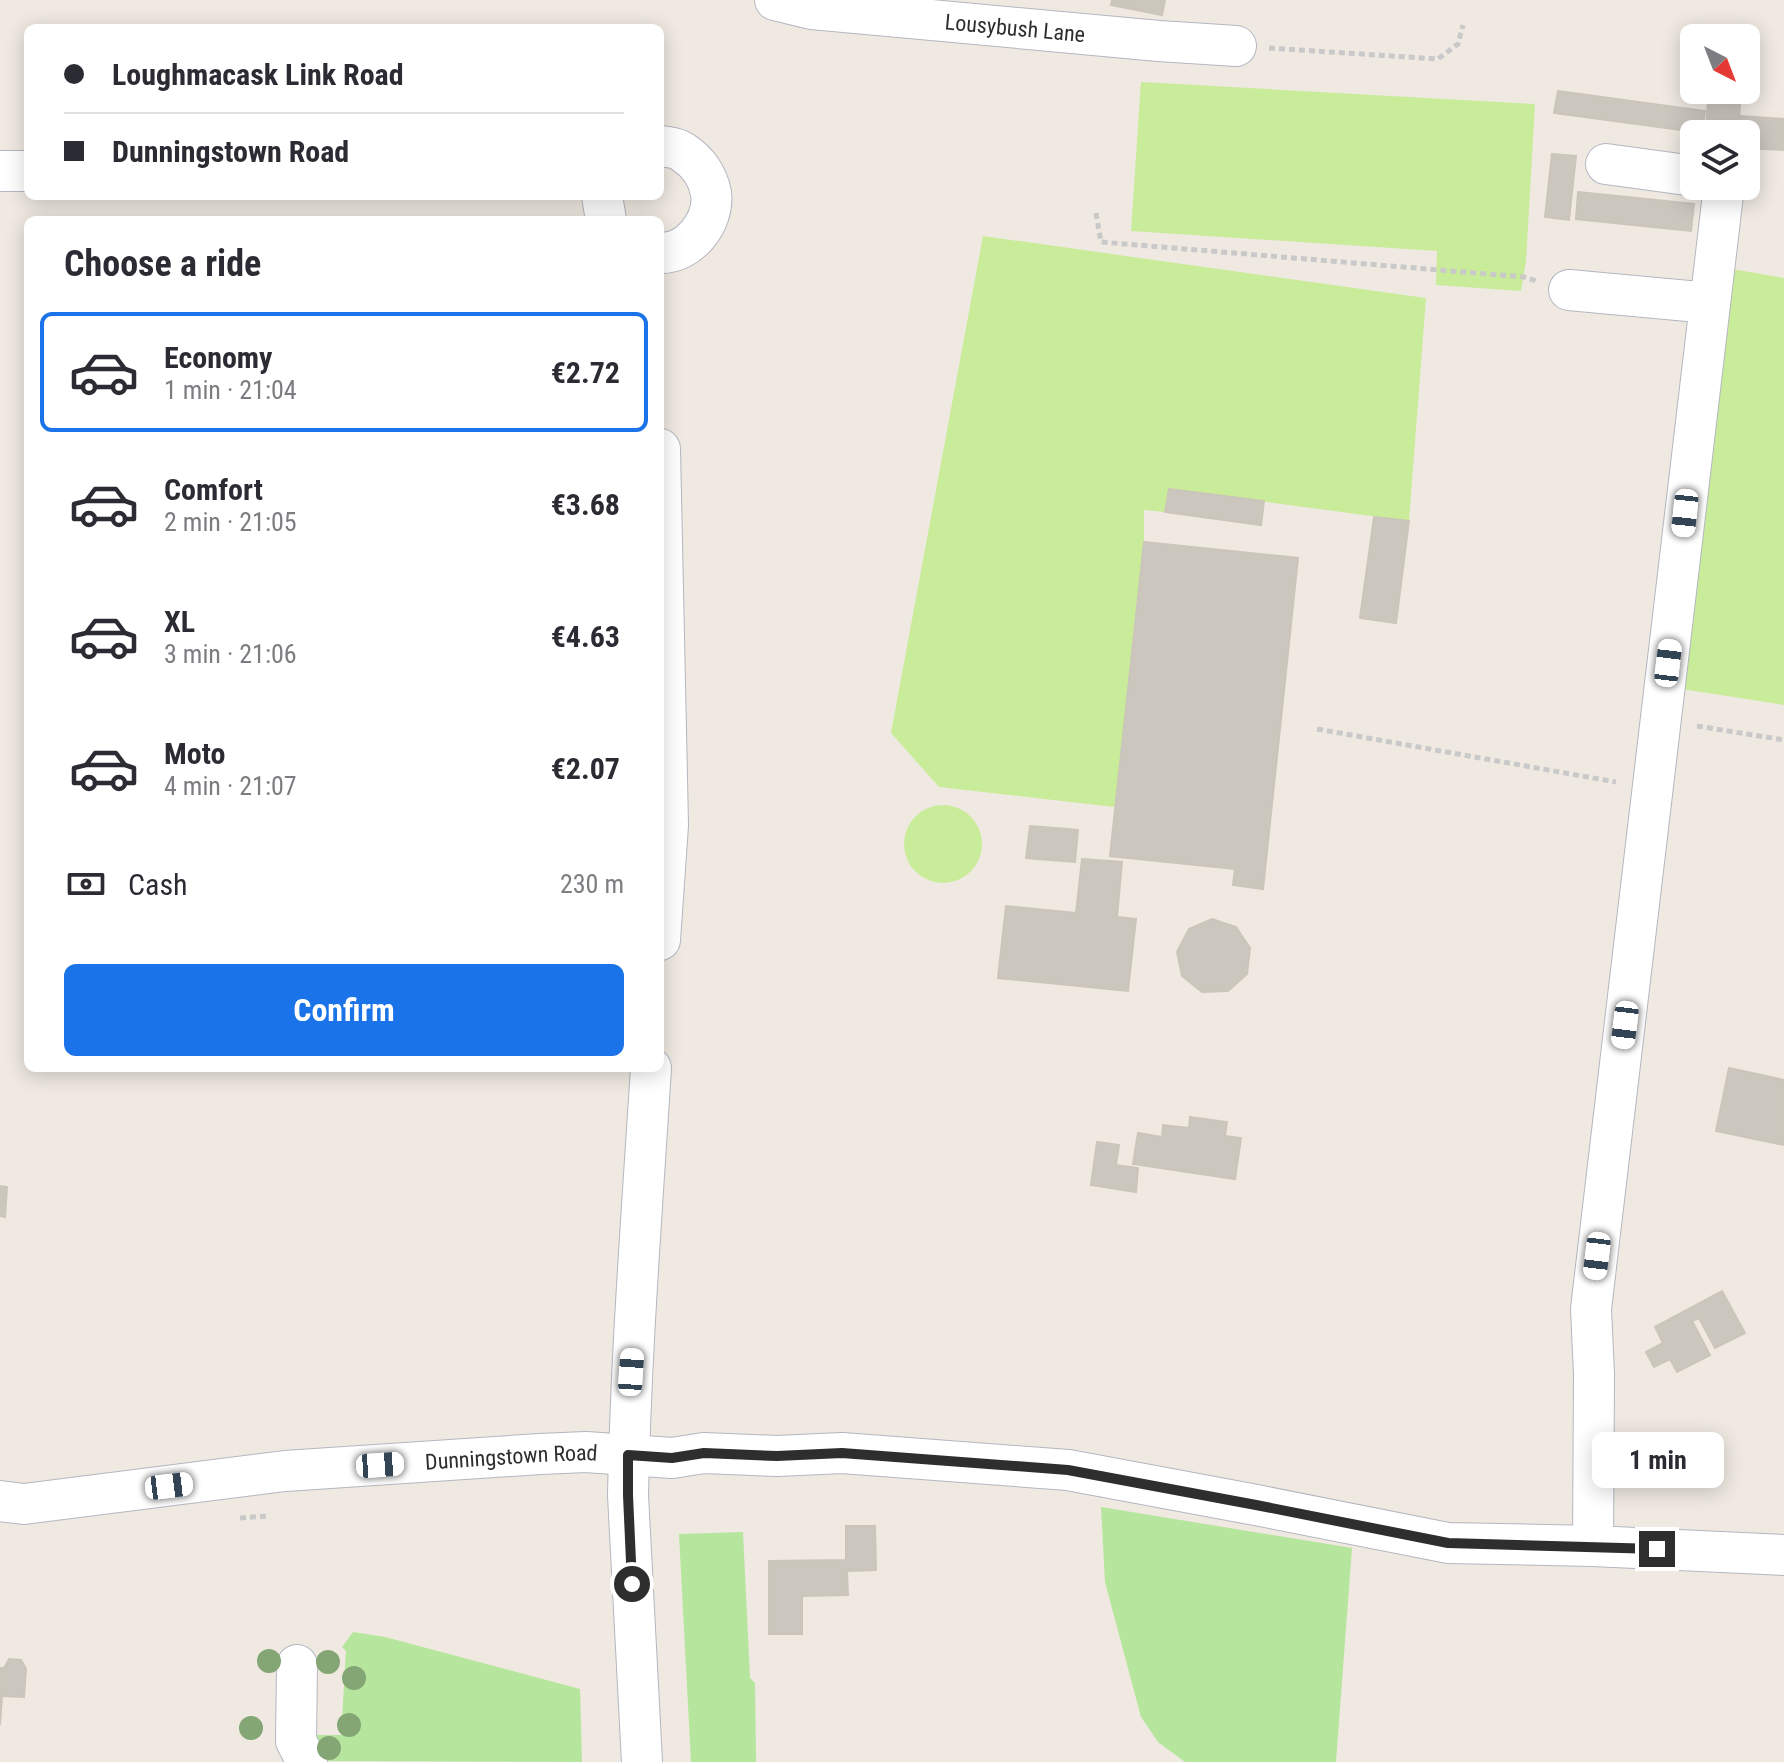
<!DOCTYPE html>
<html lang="en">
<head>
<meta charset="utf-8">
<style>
	body { margin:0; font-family:"Roboto Condensed",sans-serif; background:#f7f7f7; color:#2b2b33; height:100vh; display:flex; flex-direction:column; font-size:30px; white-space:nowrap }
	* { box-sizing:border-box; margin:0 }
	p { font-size:26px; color:#7c7c81 }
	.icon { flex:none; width:44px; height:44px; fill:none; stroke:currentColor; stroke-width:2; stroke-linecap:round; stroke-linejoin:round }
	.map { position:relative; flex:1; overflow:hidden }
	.drawer { position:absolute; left:24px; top:216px; width:640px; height:856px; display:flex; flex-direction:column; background:#fff; border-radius:12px; box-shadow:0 4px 20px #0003 }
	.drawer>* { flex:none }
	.guide { position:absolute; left:24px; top:24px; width:640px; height:176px; border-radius:12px; box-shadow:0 4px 20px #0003; display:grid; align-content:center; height:176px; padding:0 40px; background:#fff }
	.needle { width:52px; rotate:138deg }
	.controls { position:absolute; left:1680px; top:24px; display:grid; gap:16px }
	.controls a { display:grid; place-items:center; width:80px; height:80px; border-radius:12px; background:#fff; box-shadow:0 4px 20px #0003; font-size:40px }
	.end { position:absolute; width:36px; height:36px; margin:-18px; border:10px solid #2e2e2e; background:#fff; box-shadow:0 0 0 4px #fff }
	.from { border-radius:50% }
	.bubble { position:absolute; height:56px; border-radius:12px; background:#fff; box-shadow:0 4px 20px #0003; font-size:26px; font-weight:700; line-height:56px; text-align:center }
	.car { position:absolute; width:24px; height:48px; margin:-24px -12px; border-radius:10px; box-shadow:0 0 6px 2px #0007; background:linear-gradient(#fff 24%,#345 0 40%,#fff 0 76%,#345 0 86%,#fff 0) }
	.guide b { display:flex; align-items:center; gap:28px; height:76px; font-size:30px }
	.guide b+b { border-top:2px solid #e1e1e2 }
	.guide i { width:20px; height:20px; background:#2b2b33 }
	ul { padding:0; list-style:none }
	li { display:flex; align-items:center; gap:24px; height:120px; margin:0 16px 12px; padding:0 24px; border:4px solid transparent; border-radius:12px }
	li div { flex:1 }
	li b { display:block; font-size:30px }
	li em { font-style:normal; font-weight:700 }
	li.selected { border-color:#1a73e8 }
	li>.icon { width:72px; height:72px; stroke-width:1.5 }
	h2 { padding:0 40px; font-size:36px; line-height:96px }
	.pay { display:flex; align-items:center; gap:20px; height:88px; padding:0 40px; font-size:30px }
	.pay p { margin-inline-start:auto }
	.action { display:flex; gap:16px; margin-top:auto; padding:16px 40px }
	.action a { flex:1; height:92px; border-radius:12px; background:#1a73e8; color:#fff; font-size:32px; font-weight:700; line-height:92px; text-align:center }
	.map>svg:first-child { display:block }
	.green { fill:#b6e59e }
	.pitch { fill:#c9ec9a }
	.building { fill:#cbc7bf; stroke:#cbc5ba; stroke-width:2 }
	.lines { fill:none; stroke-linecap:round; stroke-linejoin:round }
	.minor-casing { stroke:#b4b7c1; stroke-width:42 }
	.path { stroke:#c9c9c9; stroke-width:5; stroke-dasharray:6 4; stroke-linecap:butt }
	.minor { stroke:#fff; stroke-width:40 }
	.tree { fill:#84a574 }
	.route { stroke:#2e2e2e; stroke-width:10 }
	.labels { text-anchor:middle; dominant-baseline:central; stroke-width:6; stroke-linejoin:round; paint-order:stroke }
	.street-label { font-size:22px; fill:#2e2e2e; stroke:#fff }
</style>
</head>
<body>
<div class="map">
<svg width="1784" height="1762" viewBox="0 0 1784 1762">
	<rect width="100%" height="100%" fill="#efe9e1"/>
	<path class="green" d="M1101,1507L1352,1548L1336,1762H1185L1158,1742L1141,1717L1105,1582Z
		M743,1532L750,1678L755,1683L756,1762H691L679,1534Z
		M353,1632L385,1637L580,1689L582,1762L324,1761L313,1735H341L346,1651L342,1647Z"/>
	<path class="pitch" d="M1141,82L1535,104L1526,261L1521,291L1436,285L1437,251L1131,231Z
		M983,236L1426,298L1409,521L1169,489L1165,512L1144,510V542L1115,807L939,787L891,733Z
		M1732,269L1784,278V705L1682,689Z
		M904 844a39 39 0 1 1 78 0a39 39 0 1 1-78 0Z"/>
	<path class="building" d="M1112,0H1165L1162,15L1111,5Z
		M1558,91L1705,111L1702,133L1554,113Z
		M1708,102L1740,105L1738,134H1706Z
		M1741,116L1784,119V150L1746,148V134H1740Z
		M1552,154L1576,156L1569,220L1545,217Z
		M1578,192L1694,204L1691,231L1576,219Z
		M1169,489L1264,501L1261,525L1165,512Z
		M1374,517L1409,521L1396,623L1360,618Z
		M1144,542L1298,558L1263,889L1233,885L1235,869L1110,856Z
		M1030,826L1078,830L1075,862L1026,858Z
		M1082,859L1122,862L1117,917L1136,919L1128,991L998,978L1006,906L1076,913Z
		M1212,919L1236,927L1250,948L1247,974L1228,991L1202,992L1182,976L1177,952L1189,929Z
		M1729,1068L1784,1080V1145L1716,1131Z
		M1190,1117L1227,1122L1225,1136L1241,1138L1235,1179L1133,1164L1138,1133L1162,1137L1163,1125L1189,1128Z
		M1097,1142L1119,1145L1116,1165L1138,1168L1136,1192L1091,1185Z
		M0,1186L7,1187L5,1217L0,1216Z
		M1722,1291L1745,1333L1715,1348L1699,1318L1692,1321L1710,1355L1677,1372L1670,1359L1654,1367L1646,1352L1663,1343L1655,1327Z
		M846,1526H875L876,1570L847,1571L848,1595L802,1596V1634H769V1561L846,1560Z
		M9,1659L21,1660L26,1669L24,1697L2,1696L0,1725V1668H4Z"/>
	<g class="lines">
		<defs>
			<g id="minor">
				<path id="s1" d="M775,0L812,9L1159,41L1236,46"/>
				<path d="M660,146C668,147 678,148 684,153C698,162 708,177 711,193C715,222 689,254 660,253"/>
				<path d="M1606,164L1694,176"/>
				<path d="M0,171H28"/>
				<path d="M602,196L606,220"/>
				<path d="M1569,290L1710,303"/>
				<path d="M660,449L668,825L660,940"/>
				<path id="s2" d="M0,1501L24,1504L285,1471L540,1454L586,1452L672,1458L704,1453L777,1456L842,1453L1068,1470L1256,1505L1448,1543L1593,1546L1784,1555"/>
				<path d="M1593,1546L1594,1374L1591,1309L1724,186"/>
				<path d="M297,1665L296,1741L307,1762"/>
				<path d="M642,1762L628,1495C631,1353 642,1210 651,1068"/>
			</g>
		</defs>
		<use href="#minor" class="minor-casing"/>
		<path class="path" d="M1269,48L1438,59L1458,44L1463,25
			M1096,213L1101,242L1524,277L1537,281
			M1697,726L1784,740
			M1317,729L1616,782
			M240,1518L268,1516"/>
		<use href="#minor" class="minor"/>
	</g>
	<g class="tree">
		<circle cx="269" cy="1661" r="12"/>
		<circle cx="328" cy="1662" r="12"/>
		<circle cx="354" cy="1678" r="12"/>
		<circle cx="349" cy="1725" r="12"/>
		<circle cx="251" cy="1728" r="12"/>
		<circle cx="329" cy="1748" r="12"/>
	</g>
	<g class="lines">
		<path class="route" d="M632,1584L628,1495V1455L672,1458L704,1453L777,1456L842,1453L1068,1470L1256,1505L1448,1543L1657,1549"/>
	</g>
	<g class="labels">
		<g class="street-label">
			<text stroke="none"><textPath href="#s1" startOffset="242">Lousybush Lane</textPath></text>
			<text stroke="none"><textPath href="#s2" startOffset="514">Dunningstown Road</textPath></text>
		</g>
	</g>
</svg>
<div class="controls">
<a><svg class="needle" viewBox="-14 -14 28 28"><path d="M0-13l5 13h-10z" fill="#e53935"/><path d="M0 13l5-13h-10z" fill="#7c7c81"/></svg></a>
<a><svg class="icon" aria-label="layers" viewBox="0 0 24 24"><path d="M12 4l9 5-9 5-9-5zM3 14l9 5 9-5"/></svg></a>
</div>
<i class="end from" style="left:632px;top:1584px"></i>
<i class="end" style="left:1657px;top:1549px"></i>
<div class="bubble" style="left:1592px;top:1432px;width:132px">1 min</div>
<i class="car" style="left:1685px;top:513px;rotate:186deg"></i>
<i class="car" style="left:1668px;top:663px;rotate:7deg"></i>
<i class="car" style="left:1625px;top:1025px;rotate:187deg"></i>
<i class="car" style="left:1597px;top:1256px;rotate:187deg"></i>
<i class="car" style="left:631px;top:1372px;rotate:4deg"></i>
<i class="car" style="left:380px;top:1465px;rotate:86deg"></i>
<i class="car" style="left:169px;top:1486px;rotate:83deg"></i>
<div class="guide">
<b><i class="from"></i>Loughmacask Link Road</b>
<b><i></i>Dunningstown Road</b>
</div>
<section class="drawer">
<h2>Choose a ride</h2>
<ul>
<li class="selected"><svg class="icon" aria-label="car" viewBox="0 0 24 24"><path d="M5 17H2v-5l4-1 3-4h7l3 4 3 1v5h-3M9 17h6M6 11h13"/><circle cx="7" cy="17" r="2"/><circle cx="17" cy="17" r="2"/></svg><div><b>Economy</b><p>1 min · 21:04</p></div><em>€2.72</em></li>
<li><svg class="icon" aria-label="car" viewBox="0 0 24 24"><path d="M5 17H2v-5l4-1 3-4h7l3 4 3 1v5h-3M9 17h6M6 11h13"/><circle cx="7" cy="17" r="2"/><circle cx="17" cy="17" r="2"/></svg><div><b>Comfort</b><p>2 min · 21:05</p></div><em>€3.68</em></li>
<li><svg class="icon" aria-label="car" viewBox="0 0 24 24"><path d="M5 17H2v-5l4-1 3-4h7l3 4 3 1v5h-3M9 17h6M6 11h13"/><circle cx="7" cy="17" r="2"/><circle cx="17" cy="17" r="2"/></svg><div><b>XL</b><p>3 min · 21:06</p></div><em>€4.63</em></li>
<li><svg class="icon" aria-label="car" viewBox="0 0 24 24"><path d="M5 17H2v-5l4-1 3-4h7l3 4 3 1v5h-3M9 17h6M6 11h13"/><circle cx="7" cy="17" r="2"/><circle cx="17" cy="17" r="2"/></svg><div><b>Moto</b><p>4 min · 21:07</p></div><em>€2.07</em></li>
</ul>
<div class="pay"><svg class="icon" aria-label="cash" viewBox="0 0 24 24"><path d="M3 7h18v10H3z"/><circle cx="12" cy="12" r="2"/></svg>Cash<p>230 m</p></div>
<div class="action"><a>Confirm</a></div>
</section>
</div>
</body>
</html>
